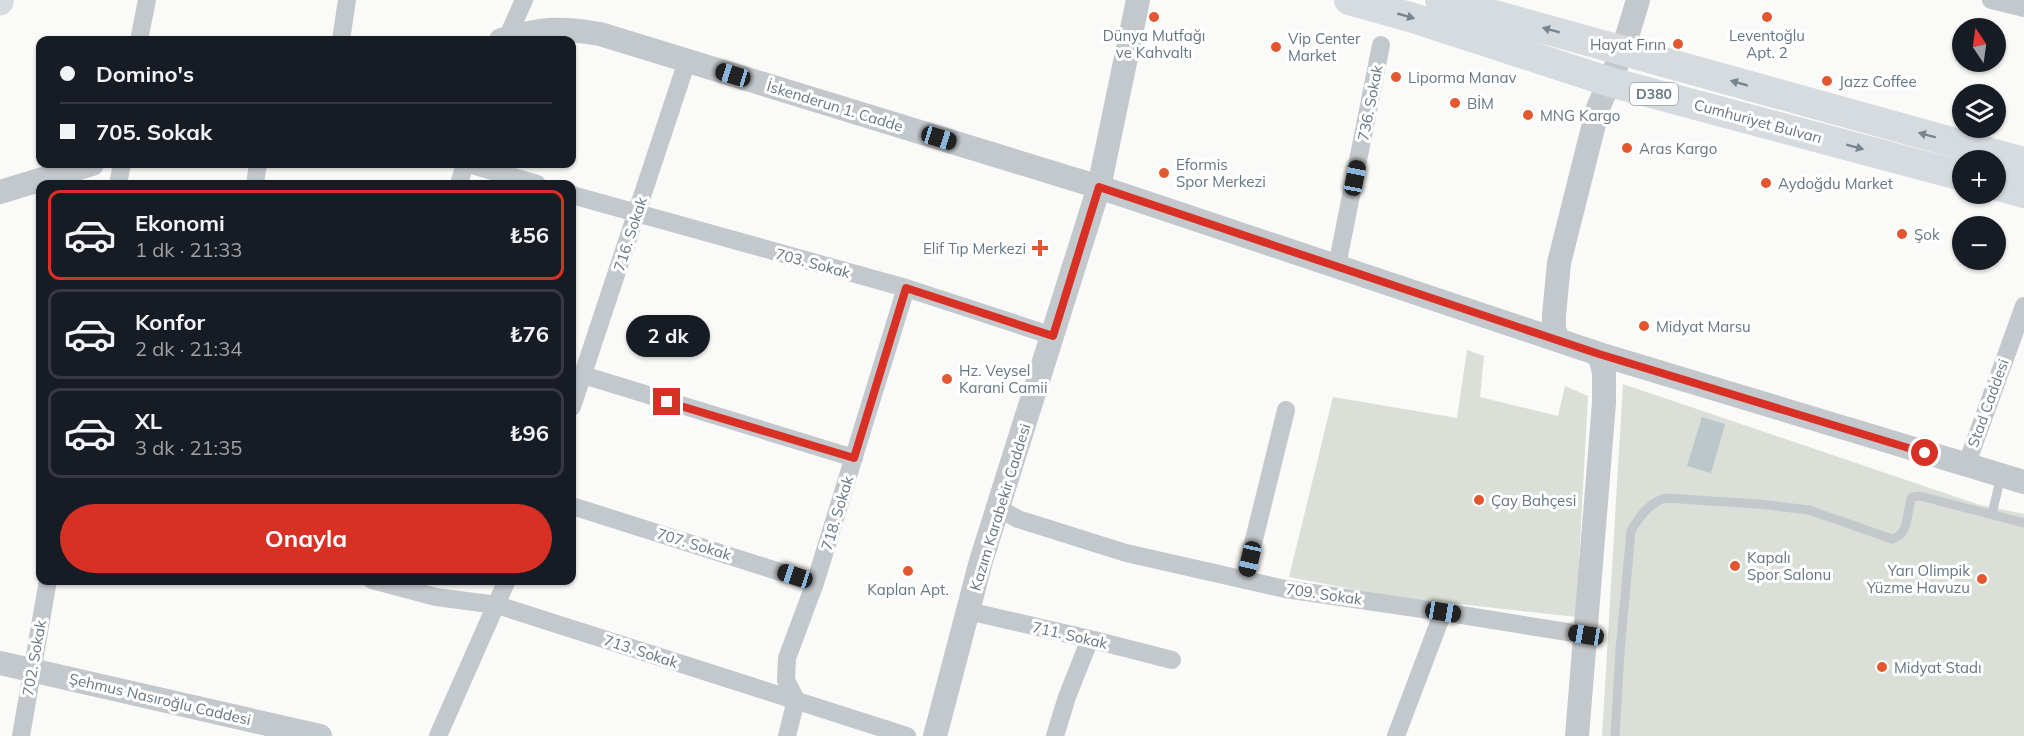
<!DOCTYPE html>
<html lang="tr">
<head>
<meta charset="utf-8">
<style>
	body { margin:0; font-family:Mulish,sans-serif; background:#20242c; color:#f1f3f6; height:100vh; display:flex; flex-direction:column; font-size:22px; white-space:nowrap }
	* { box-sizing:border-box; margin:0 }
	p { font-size:20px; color:#9ea1a6 }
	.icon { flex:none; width:33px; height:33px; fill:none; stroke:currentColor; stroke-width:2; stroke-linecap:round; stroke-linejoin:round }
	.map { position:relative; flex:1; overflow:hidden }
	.side { position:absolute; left:36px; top:180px; width:540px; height:405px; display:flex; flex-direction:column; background:#171b24; border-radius:12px; box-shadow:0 2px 4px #0004 }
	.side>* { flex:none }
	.banner { position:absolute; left:36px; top:36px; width:540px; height:132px; border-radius:12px; box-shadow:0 2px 4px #0004; display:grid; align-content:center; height:132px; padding:0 24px; background:#171b24 }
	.needle { width:39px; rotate:347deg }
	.buttons { position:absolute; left:1952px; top:18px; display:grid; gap:12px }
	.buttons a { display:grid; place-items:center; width:54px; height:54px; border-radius:50%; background:#171b24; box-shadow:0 2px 4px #0004; font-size:30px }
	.end { position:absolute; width:27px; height:27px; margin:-14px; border:8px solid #d93025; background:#fff; box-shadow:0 0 0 3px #fff }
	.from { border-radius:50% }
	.bubble { position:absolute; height:42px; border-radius:21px; background:#171b24; box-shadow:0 2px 4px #0004; font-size:20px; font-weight:700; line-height:42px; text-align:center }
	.car { position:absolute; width:18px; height:36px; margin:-18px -9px; border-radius:8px; box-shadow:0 0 4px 2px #0007; background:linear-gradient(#222 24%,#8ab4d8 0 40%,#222 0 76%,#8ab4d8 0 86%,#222 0) }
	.banner b { display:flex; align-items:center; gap:21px; height:57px; font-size:22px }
	.banner b+b { border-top:2px solid #363941 }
	.banner i { width:15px; height:15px; background:#f1f3f6 }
	ul { padding:10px 0 0; list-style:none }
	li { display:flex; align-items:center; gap:18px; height:90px; margin:0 12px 9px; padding:0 12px; border:3px solid #363941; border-radius:12px }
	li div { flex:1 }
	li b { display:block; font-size:22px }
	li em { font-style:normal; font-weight:700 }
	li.selected { border-color:#d93025 }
	li>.icon { width:54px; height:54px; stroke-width:1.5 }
	.button { display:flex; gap:12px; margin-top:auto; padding:12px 24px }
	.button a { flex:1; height:69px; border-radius:36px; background:#d93025; color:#fff; font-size:24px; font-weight:700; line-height:69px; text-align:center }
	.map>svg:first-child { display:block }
	.green { fill:#dadfd7 }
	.water { fill:#bbc7cb }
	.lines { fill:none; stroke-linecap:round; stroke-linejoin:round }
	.service { stroke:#c3c8cc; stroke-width:9 }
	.minor { stroke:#c3c8cc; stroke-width:18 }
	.tertiary { stroke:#c3c8cc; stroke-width:24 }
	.secondary { stroke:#d6dbdf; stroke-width:27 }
	.primary { stroke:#d6dbdf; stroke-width:30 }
	.oneway { fill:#768591 }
	.route { stroke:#d93025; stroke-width:8 }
	.poi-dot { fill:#e4572e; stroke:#fff; stroke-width:2 }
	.labels { text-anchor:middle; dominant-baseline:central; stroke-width:6; stroke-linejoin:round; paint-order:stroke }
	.shield { fill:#fff; stroke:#939fa8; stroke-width:1.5 }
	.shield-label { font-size:14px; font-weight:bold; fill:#657683 }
	.poi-label { font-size:15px; fill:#657683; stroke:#fff; text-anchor:start }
	.street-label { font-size:15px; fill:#657683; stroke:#fff }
</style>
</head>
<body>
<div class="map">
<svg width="2024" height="736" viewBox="0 0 2024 736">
	<rect width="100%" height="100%" fill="#fafaf8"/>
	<path class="green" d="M1467,350L1484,356L1480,397L1558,416L1565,386L1588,396L1576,617L1388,596L1289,577L1333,397L1457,418Z
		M1623,384L1977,504L2024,514V736H1602Z"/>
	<path class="water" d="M1702,417L1725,424L1711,473L1687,466Z"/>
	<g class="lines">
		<path class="service" d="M1992,514L2001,476
			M1615,736L1620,651L1631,531C1639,517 1649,503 1665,498L1758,504L1809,510L1892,539C1910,535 1906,511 1912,497L1920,496L2024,523"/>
		<path class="minor" d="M1991,0L2024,8
			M139,40L147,0
			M341,40L347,0
			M506,40L524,0
			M469,164L537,184
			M118,184L122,164
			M255,184L258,164
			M459,184L465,164
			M572,195L906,288L1053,336
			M1337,266L1381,45
			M583,375L854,458
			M572,407L687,61
			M1966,466L2024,306
			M572,506L815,583
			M998,508L1018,519L1126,553L1285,589L1443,612L1586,635
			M372,580L436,597L497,605L907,736
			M1244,580L1286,410
			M968,611L1090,639L1172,660
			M21,736L48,580
			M438,736L507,580
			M787,736L796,700L786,680L787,658L815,583L906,288
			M1055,736L1067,697L1090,639
			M1396,736L1443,612"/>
		<path class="tertiary" d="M501,40C541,28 559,27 600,34L1099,187L1599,354L2024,482
			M0,192L92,164
			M1559,340L1554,330V315L1559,263L1598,108L1623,50L1638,0
			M0,663L320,736
			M935,736L981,561L1099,187L1138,0
			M1577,736L1604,403V372L1599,354"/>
		<path class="secondary" d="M0,2V0"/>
		<path class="primary" d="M1349,0L1410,17L1610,82L1962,176
			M1440,0L2024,162
			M1995,185L2024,193"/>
	</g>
	<defs><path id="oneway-solid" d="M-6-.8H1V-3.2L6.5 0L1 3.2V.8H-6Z" transform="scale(1.5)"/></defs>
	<g class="oneway">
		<use href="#oneway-solid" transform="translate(1406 16) rotate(16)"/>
		<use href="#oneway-solid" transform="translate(1551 30) rotate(-165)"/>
		<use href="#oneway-solid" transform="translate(1739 83) rotate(-164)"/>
		<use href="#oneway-solid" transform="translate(1927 135) rotate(-165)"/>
		<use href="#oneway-solid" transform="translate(1855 147) rotate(15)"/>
	</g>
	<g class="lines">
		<path class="route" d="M667,402L854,458L906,288L1053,336L1099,187L1599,354L1925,453"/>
	</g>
	<g class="poi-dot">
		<circle cx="1154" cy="17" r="6"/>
		<circle cx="1767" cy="17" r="6"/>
		<circle cx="1678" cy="44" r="6"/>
		<circle cx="1276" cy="47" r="6"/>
		<circle cx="1396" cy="77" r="6"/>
		<circle cx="1827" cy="81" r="6"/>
		<circle cx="1455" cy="103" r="6"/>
		<circle cx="1528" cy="115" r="6"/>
		<circle cx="1627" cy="148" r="6"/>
		<circle cx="1164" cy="173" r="6"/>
		<circle cx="1766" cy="183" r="6"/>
		<circle cx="1902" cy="234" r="6"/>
		<path d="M1037 239h6v6h6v6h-6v6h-6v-6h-6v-6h6z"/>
		<circle cx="1644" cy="326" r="6"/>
		<circle cx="947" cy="379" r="6"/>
		<circle cx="1479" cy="500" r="6"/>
		<circle cx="1735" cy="566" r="6"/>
		<circle cx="908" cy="571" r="6"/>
		<circle cx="1982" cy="579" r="6"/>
		<circle cx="1882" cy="667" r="6"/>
	</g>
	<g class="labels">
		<rect class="shield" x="1630" y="83" width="48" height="22" rx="4.5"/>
		<g class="shield-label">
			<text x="1654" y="94">D380</text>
		</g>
		<g class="poi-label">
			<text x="1154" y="35" text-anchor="middle">Dünya Mutfağı<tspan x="1154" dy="17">ve Kahvaltı</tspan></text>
			<text x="1767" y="35" text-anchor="middle">Leventoğlu<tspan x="1767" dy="17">Apt. 2</tspan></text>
			<text x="1288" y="38">Vip Center<tspan x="1288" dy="17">Market</tspan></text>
			<text x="1666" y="44" text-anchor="end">Hayat Fırın</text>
			<text x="1408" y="77">Liporma Manav</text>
			<text x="1839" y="81">Jazz Coffee</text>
			<text x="1467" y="103">BİM</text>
			<text x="1540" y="115">MNG Kargo</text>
			<text x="1639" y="148">Aras Kargo</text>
			<text x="1176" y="164">Eformis<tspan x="1176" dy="17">Spor Merkezi</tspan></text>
			<text x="1778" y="183">Aydoğdu Market</text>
			<text x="1914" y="234">Şok</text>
			<text x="1026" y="248" text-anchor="end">Elif Tıp Merkezi</text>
			<text x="1656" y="326">Midyat Marsu</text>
			<text x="959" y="370">Hz. Veysel<tspan x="959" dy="17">Karani Camii</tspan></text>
			<text x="1491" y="500">Çay Bahçesi</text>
			<text x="1747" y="557">Kapalı<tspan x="1747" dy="17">Spor Salonu</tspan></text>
			<text x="1970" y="570" text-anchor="end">Yarı Olimpik<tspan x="1970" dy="17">Yüzme Havuzu</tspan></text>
			<text x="908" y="589" text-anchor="middle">Kaplan Apt.</text>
			<text x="1894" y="667">Midyat Stadı</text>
		</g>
		<g class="street-label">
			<text transform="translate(1370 103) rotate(-79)">736. Sokak</text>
			<text transform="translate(835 106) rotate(17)">İskenderun 1. Cadde</text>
			<text transform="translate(1758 121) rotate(15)">Cumhuriyet Bulvarı</text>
			<text transform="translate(630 234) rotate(-72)">716. Sokak</text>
			<text transform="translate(813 263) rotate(15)">703. Sokak</text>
			<text transform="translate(1988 403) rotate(-70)">Stad Caddesi</text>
			<text transform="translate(1000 507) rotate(-73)">Kazım Karabekir Caddesi</text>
			<text transform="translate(837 513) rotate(-73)">718. Sokak</text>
			<text transform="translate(694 544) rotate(17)">707. Sokak</text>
			<text transform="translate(1324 594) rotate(8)">709. Sokak</text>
			<text transform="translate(1070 635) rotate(13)">711. Sokak</text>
			<text transform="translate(641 651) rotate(18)">713. Sokak</text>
			<text transform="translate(34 658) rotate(-80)">702. Sokak</text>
			<text transform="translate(160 699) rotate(13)">Şehmus Nasıroğlu Caddesi</text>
		</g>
	</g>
</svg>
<div class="buttons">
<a><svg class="needle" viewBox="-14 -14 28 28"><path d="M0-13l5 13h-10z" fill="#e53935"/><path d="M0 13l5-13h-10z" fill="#9ea1a6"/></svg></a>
<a><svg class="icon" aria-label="layers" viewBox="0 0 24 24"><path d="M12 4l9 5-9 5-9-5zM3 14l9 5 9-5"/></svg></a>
<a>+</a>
<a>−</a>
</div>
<i class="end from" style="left:1925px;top:453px"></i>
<i class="end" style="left:667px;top:402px"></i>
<div class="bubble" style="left:626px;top:315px;width:84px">2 dk</div>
<i class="car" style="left:733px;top:75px;rotate:287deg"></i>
<i class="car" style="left:939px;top:138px;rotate:107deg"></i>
<i class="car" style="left:1355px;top:178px;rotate:11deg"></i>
<i class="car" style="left:1250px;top:559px;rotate:193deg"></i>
<i class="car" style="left:795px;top:576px;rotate:288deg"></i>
<i class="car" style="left:1443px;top:612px;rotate:99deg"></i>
<i class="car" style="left:1586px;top:635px;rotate:279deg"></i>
<div class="banner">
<b><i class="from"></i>Domino's</b>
<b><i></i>705. Sokak</b>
</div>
<section class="side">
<ul>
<li class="selected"><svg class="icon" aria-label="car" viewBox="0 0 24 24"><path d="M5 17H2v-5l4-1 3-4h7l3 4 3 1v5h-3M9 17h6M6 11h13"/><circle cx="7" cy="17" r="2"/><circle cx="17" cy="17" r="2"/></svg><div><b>Ekonomi</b><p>1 dk · 21:33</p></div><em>₺56</em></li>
<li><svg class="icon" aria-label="car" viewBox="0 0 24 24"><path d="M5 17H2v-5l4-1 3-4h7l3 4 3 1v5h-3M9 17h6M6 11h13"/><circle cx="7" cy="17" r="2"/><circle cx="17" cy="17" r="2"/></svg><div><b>Konfor</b><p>2 dk · 21:34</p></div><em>₺76</em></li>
<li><svg class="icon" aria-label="car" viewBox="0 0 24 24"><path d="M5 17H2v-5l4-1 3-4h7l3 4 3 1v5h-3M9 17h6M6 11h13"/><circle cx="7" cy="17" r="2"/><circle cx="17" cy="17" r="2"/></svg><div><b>XL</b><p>3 dk · 21:35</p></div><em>₺96</em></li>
</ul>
<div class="button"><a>Onayla</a></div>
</section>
</div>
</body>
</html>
